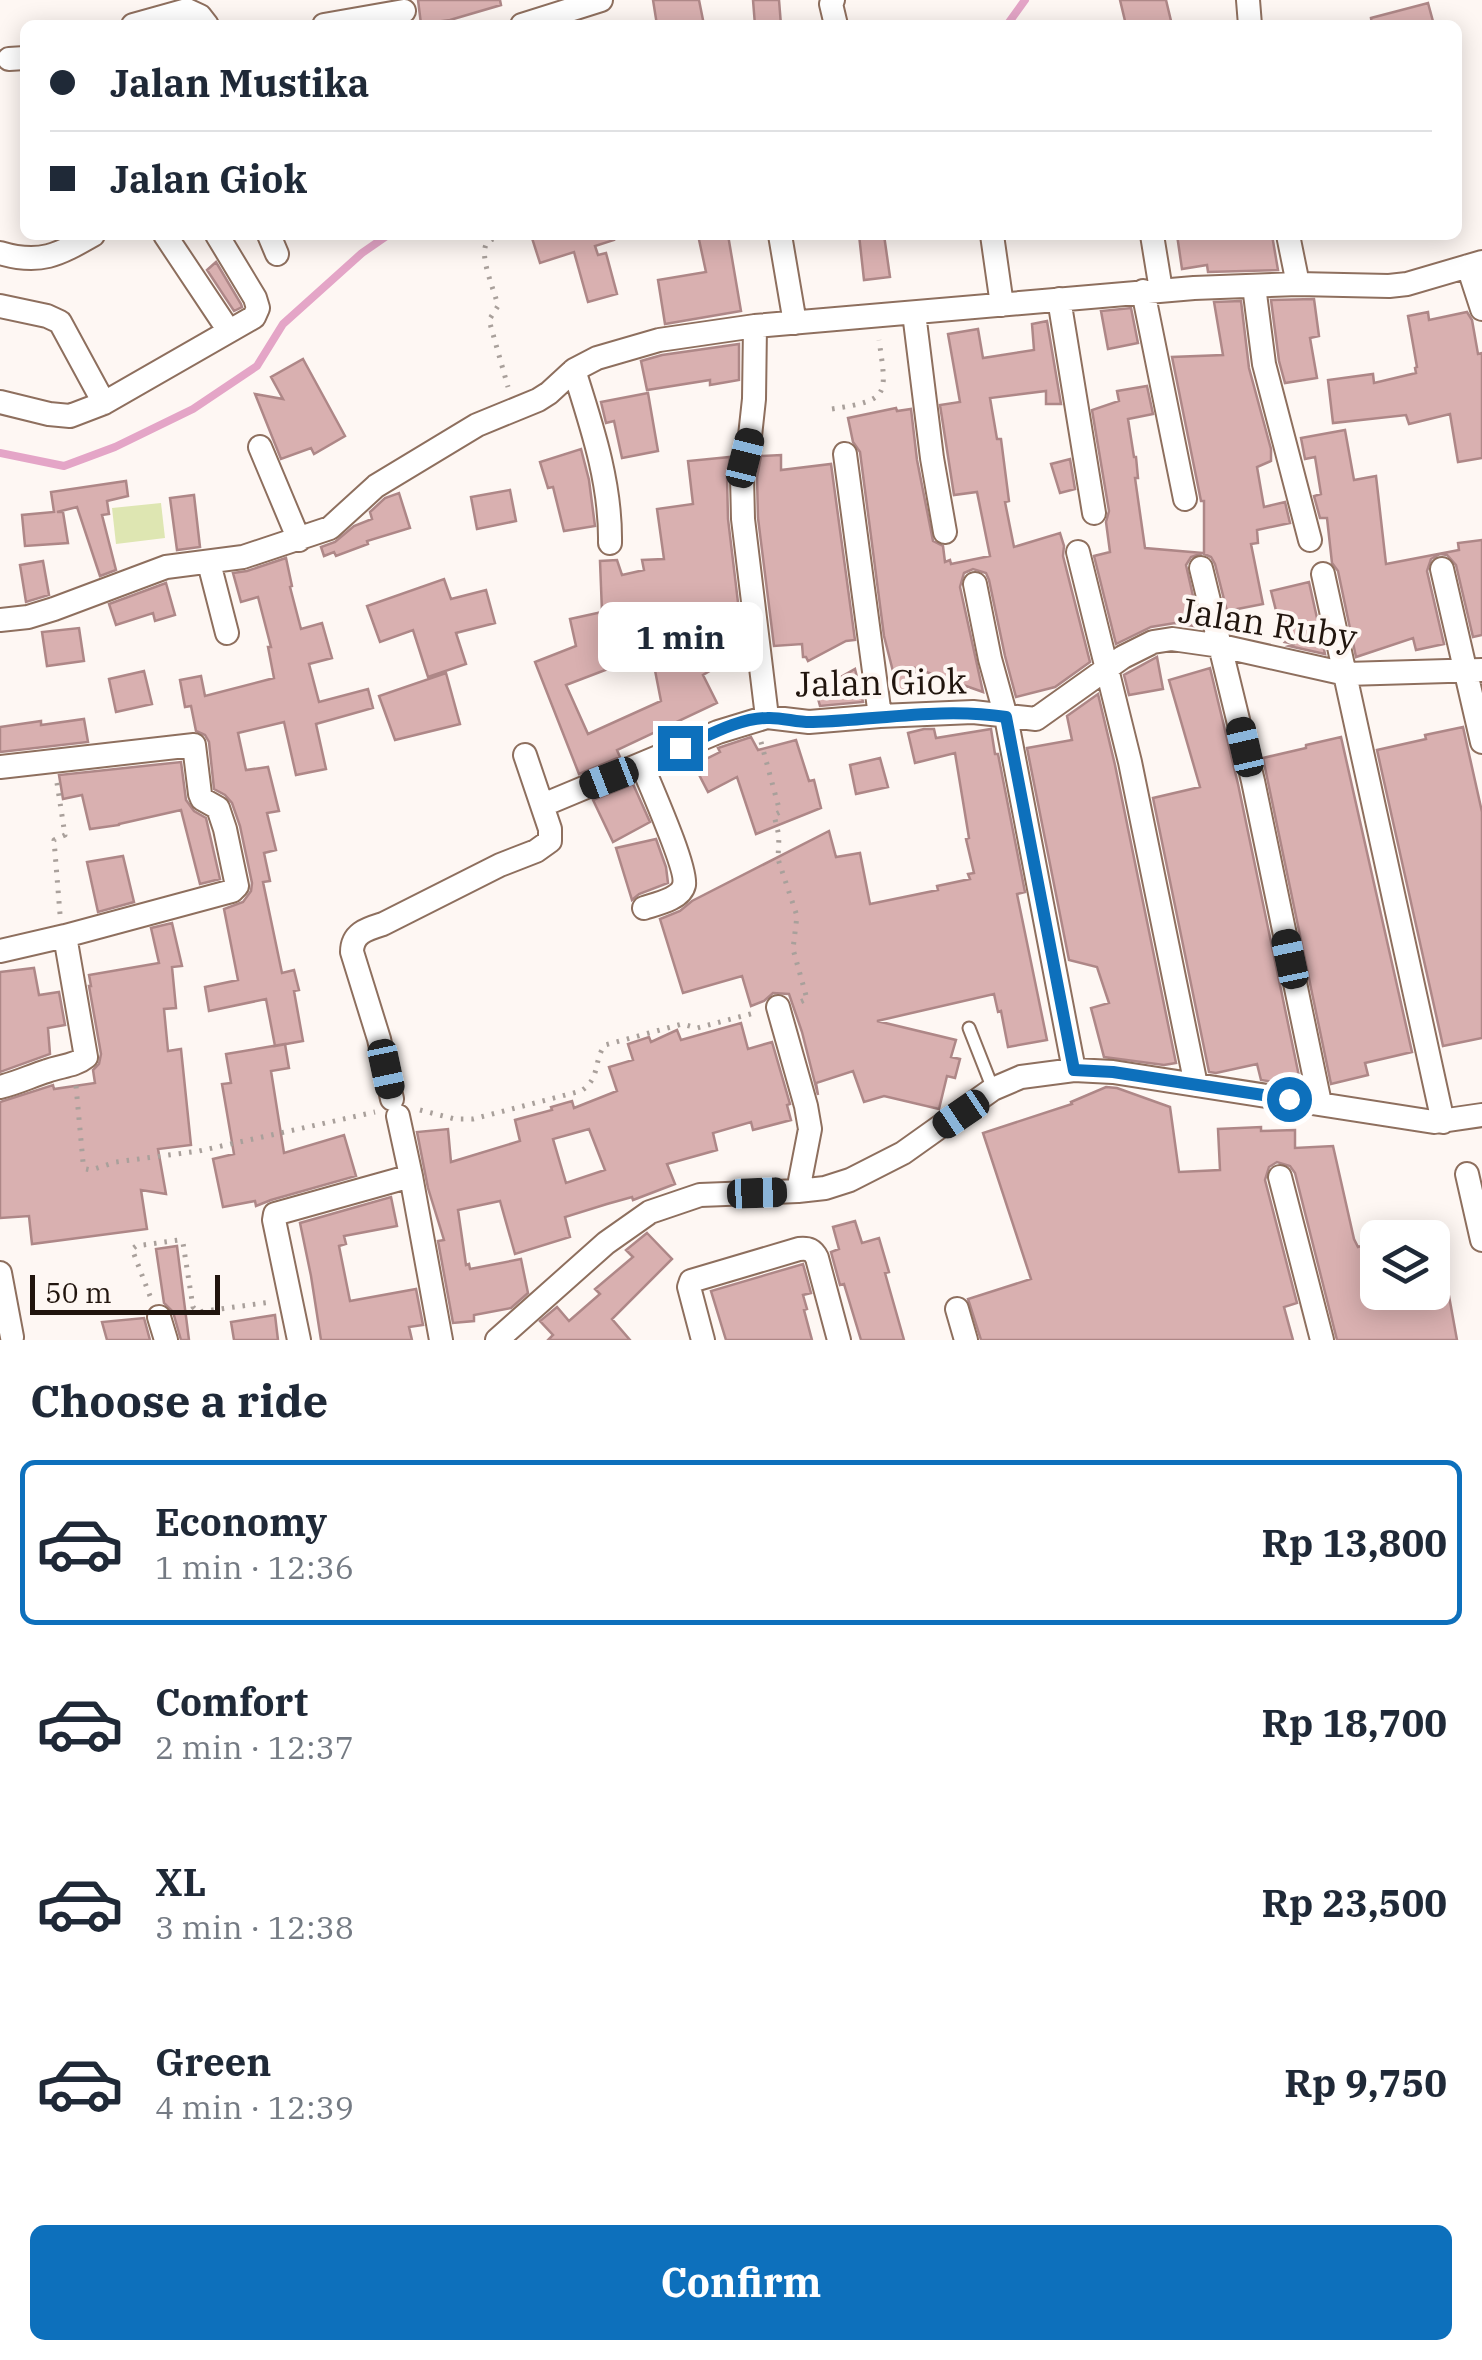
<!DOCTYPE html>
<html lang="en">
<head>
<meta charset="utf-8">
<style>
	body { margin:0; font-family:"IBM Plex Serif",serif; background:#f6f6f7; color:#1f2937; height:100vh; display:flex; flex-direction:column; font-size:38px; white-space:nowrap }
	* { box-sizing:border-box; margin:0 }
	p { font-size:32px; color:#747a83 }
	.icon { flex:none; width:55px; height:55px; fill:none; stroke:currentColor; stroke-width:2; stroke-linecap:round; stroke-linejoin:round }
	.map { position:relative; height:1340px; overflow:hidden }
	.drawer { display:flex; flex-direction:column; background:#fff; flex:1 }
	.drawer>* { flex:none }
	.hud { position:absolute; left:20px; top:20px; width:1442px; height:220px; border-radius:15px; box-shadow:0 5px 25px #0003; display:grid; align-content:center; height:220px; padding:0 30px; background:#fff }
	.fabs { position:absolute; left:1360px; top:1220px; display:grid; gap:20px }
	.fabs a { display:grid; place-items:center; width:90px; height:90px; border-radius:15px; background:#fff; box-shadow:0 5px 25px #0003; font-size:50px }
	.scale { position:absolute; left:30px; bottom:25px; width:190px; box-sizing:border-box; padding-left:10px; border:5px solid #21150e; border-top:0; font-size:28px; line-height:35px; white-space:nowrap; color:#21150e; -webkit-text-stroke:8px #fef7f3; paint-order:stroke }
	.end { position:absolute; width:45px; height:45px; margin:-22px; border:12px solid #0d70bc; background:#fff; box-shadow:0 0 0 5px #fff }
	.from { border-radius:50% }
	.bubble { position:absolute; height:70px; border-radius:15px; background:#fff; box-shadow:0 5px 25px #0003; font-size:32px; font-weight:700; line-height:70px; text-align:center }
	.car { position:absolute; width:30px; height:60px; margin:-30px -15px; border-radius:12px; box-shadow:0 0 8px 2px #0007; background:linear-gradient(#222 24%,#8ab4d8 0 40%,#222 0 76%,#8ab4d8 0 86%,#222 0) }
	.hud b { display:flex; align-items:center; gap:35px; height:95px; font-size:38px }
	.hud b+b { border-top:2px solid #e0e1e3 }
	.hud i { width:25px; height:25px; background:#1f2937 }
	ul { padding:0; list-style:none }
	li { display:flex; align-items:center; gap:30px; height:165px; margin:0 20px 15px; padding:0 10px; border:5px solid transparent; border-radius:15px }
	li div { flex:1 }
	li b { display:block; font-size:38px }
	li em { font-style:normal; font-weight:700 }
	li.selected { border-color:#0d70bc }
	li>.icon { width:90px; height:90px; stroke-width:1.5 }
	h2 { padding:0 30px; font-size:45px; line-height:120px }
	.cta { display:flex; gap:20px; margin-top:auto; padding:20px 30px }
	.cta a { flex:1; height:115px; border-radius:15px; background:#0d70bc; color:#fff; font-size:40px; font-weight:700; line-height:115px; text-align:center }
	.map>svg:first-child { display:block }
	.green { fill:#dee6b2 }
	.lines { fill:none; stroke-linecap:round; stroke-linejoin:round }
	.stream { stroke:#e4a5c7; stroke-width:8 }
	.building { fill:#d9b0b0; stroke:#ae8787; stroke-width:2.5; fill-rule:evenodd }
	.service-casing { stroke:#8e6f5e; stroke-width:15 }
	.minor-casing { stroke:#8e6f5e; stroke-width:26 }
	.path { stroke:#a9a09b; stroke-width:5; stroke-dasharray:2.5 8; stroke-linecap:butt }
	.service { stroke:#fff; stroke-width:11 }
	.minor { stroke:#fff; stroke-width:22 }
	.route { stroke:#0d70bc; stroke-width:12 }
	.labels { text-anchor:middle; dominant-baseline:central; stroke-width:8; stroke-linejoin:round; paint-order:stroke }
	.street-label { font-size:35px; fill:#21150e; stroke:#fef7f3 }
</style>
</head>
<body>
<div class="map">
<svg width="1482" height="1340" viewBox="0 0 1482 1340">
	<rect width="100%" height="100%" fill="#fef7f3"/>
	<path class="green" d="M161,503L165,538L116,544L112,508Z"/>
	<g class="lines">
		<path class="stream" d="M1007,25L1025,0
			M0,453L64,466L115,447L193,409L257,366L283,324L362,253L388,235"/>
	</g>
	<path class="building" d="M418,0H500L501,5L450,20L421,24Z
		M653,0H699L704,25H657Z
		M753,0H779L781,25H755Z
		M1120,0H1166L1172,25H1126Z
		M1428,3L1434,25H1372L1371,18Z
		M531,235H613L614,240L595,246L598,255L606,253L617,294L588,302L574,252L540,263Z
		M698,235H728L741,311L665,324L658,280L706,272Z
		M859,235H884L890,277L864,280Z
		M1177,235H1272L1278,270L1208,272L1207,265L1182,269Z
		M216,262L241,304L242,307L234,311L207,270Z
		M1314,299L1319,336L1310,338L1317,378L1285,383L1279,361L1271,300Z
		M1241,301L1249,368L1271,449V461L1257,467L1264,507L1285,502L1290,523L1257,530L1258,543L1251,544L1263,604L1227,611L1215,564L1211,557L1204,554V501H1201L1172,357L1223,355L1214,302Z
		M1131,308L1138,343L1108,349L1101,311Z
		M1428,312L1429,320L1467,312L1472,320L1478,354L1482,353V458L1458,462L1450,414L1409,424L1406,415L1333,423L1328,380L1373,374L1374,383L1416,373L1415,368L1417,367L1408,316Z
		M1047,321L1061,404H1046V391L990,398L997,439H1001L1009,501L1005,502L1014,547L1060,533L1064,546L1063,556L1090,662L1055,687L1016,697L1005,656L989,580L986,573L973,569L964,573L960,587L983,692L915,668L920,690L899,695L884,636L860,452L853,442L848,418L896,408L897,411L911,409L917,460L933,541L943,546L945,562L950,560L951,564L990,556L977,492L954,495L940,405L960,402L948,334L978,329L983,358L1034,350L1032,324Z
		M739,344V380L710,385V380L647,390L641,361L662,355Z
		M303,359L345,436L314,454L311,448L281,459L255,394L283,399L271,377Z
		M1147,386L1153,414L1128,419L1134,457H1136L1138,478H1135L1145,548L1203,553L1191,557L1186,565L1200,627L1175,623L1151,627L1116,644L1094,556L1110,552L1106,522L1109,511L1092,410L1119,401L1117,391Z
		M648,393L658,451L622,458L614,421L606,423L601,402Z
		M1345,430L1354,480L1376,476L1386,564L1459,550L1458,543L1482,540V635L1473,637L1456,565L1447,555L1440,554L1431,559L1427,571L1444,644L1416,650L1413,638L1356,657L1338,571L1332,563L1327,518H1320L1314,496L1321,494L1315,457L1305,459L1301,438Z
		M581,449L589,480L595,526L564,531L553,487L548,488L540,462Z
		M781,455V470L831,464L855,640L846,641L808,661L806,657H803L802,644L774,646L758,518L757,477L761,456Z
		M730,457L727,476L728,519L743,644H706L718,666L703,675L717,703L617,750L620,757L579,774L535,662L576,646L570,619L602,612L600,561L617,560L622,575L644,570L642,560L664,559L657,509L693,504L688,461ZM651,650L661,701L588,734L566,685L608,669L606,663Z
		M1070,459L1075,489L1060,493L1051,464Z
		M126,481L128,496L107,501L109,514L102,515L116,570L100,576L77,507L57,512H63L68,543L25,546L22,515L54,512L51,492Z
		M510,490L516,521L477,529L471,497Z
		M399,493L410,528L367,541L368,544L336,556L334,552L324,556L321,547L335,542L354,526L372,519L370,512L385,498Z
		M194,495L200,547L177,550L170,498Z
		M286,558L292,586L290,587L301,629L322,623L332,658L309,664L319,702L368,689L373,708L316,724L326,769L296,775L284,722L238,733L246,770L268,767L279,811L267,813L276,850L264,853L270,881L263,882L282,973L294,970L299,990L294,991L303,1041L275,1046L266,999L209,1011L205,987L238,980L224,909L243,902L251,891L252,883L240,826L232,803L225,795L214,789L209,742L205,735L196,731L191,706L185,707L180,680L201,676L205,696L274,678L268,647H271L258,597L241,602L233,573L247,571Z
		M43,561L49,595L26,602L20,565Z
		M444,579L451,599L486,590L495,623L456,633L466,664L428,677L413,630L380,642L367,606Z
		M1309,582L1325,654L1289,646L1295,644L1284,642L1271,591Z
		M166,583L175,615L155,621L153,613L116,625L109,604Z
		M79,628L84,661L47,666L42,632Z
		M1157,657L1163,689L1129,695L1124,675Z
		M1210,668L1238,784L1299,1076L1273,1082L1261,1080L1257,1064L1216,1073L1209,1072L1153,798L1200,787L1169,680Z
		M855,669L863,702L820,706L816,691Z
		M144,671L152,704L116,712L109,679Z
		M446,673L460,724L395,740L379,696Z
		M1098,694L1115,765L1176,1063L1164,1065L1104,1057L1091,1008L1109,1003L1097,967L1069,960L1027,748L1072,740L1067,716Z
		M84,719L88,742L0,752V727L41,721V725Z
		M1463,727L1482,812V1038L1443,1046L1377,750L1426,739L1425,735Z
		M924,729H934L936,738L991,729L995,754H998L1025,892L1017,894L1047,1040L1008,1047L1001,1011L998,1012L994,994L877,1021L956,1040L951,1057L960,1059L955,1078L947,1076L939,1109L884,1096L864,1102L853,1071L816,1083L818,1095L802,1032L789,994L773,993L764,1001L751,1006L742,976L683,993L660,919L680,911L692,901L829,831L836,857L860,853L870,904L938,890L937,886L970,879L968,874L974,873L966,839L969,838L955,753L915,763L908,733Z
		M751,737L758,750L796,740L809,781L814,780L821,808L756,834L737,777L708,792L694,765L720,752L718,748Z
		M1341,737L1412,1052L1365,1063L1368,1075L1331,1084L1263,758L1306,748V745Z
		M880,758L888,787L856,794L850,765Z
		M181,762L186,800L194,811L206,818L220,879L200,884L181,810L119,824V825L90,829L82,795L63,799L59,775Z
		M633,784L650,822L613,842L593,800Z
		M656,839L666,867L668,883L639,894L632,900L616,848Z
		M123,856L134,902L98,912L87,862Z
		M172,923L182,966L172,967L176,1008L164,1009L168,1051L181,1049L191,1145L158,1149L166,1194L141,1190L147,1229L32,1244L29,1216L0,1218V1102L53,1085L54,1089L95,1083L93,1070L99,1064L101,1054L89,986H91L89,975L159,963L151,928Z
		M34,968L39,995L59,992L65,1025L48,1028L50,1054L0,1072V972Z
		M741,1023L748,1049L772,1042L790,1104L787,1105L791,1120L753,1130L751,1122L713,1133L717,1150L667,1164L675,1184L633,1200L632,1197L607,1204L565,1217L570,1237L515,1254L500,1201L458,1210L466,1265L469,1264L470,1269L521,1259L528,1293L511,1308L474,1315V1321L453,1323L438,1241L444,1240L428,1188L417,1132L448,1129L451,1162L520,1141L515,1120L552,1110L551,1107L572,1101L574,1108L617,1091L609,1067L633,1060L628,1044L649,1037L651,1042L677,1030L681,1040ZM589,1129L605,1170L566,1183L553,1139Z
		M285,1044L289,1068L271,1071L284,1153L344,1135L356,1176L271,1200L256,1206L255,1201L223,1207L213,1159L234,1154L222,1084L231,1083L226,1054Z
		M1106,1087L1117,1088L1170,1107L1179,1172L1220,1170L1218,1129L1261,1127V1131L1295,1130V1148L1333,1146L1354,1239L1358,1247L1378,1241V1292H1419L1421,1301L1449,1296L1457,1340H1337L1295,1173L1290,1166L1277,1162L1269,1167L1265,1180L1297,1303L1284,1307L1293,1340H981L968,1299L1031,1279L983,1133L1072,1104L1071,1102Z
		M391,1197L397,1226L344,1236L346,1244L339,1246L350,1301L416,1289L423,1325L409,1327L412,1340H321L311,1276L300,1223Z
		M855,1221L862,1243L879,1238L889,1272L885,1273L904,1340H861L844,1284L840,1285L831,1252L839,1249L833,1227Z
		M647,1233L672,1259L612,1319L630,1340H548L553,1335L540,1321L557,1307L569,1321L600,1294L595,1289L633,1257L626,1250Z
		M177,1246L189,1340H181L173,1312L164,1303L156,1249Z
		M803,1264L811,1293L803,1295L807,1309L804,1310L812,1340H726L711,1291Z
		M275,1315L278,1340H234L231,1322Z
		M144,1318L150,1340H107L102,1322Z"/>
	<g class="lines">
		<defs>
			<path id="service" d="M969,1028L993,1089"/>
			<path id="minor" d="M833,0L831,4L836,25
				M1248,0L1250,25
				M133,25L187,10L200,16L207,25
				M324,25L404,11
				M522,25L601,0
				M9,59L25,58
				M165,235L229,331
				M269,235L277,254
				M780,235L795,323
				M992,235L1002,305
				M1152,235L1161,290
				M1288,235L1298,284
				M0,253C40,265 58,255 93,235
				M1468,266L1482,309
				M1254,286L1264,364L1310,540
				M1143,291L1185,499
				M1059,299L1094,513
				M0,306L47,316L60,322L104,403
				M914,313L932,458L945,532
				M755,326L754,399L750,436L742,476L743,519L767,717
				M0,402L49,414L70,416L104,403L254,317L258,308L255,298L217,235
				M260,447L299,540
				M845,454L880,716
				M610,543C611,483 592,427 574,370L597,358L659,340L755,326L1194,288L1298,284L1389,286L1407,284L1482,262
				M1078,552L1130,762L1196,1085
				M209,563L227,633
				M1201,568L1253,781L1320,1103
				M1442,569L1482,742
				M1323,574L1443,1122
				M975,584L990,659L1006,717L1074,1070
				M0,620L28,617L54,609L166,567L243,557L330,528L376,486L477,425L538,400L549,393L574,370
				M642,765C650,785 688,870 684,885C681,899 656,904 644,908
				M0,767L194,745L200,794L202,799L218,808L225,829L237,886L232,891L65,936L0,951
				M543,805L718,732L767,717L809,722L880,716L973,712L1036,719L1123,657L1153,642L1172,639L1221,646L1346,674L1482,670
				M778,1007L806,1106L810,1129L798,1191
				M0,1087C17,1083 31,1076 47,1071C60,1066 75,1066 86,1057L65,936
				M392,1099L379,1039L352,952C352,933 367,929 383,924L500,865L536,851L550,841V829L525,755
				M398,1116L411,1176
				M1467,1174L1482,1240
				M1280,1177L1322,1340
				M0,1273L12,1337
				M957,1309L966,1340
				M159,1317L166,1340
				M299,1340L274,1220L275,1214L411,1176L441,1340
				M497,1340L606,1243L650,1212L700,1195L798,1191L825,1188L850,1180L903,1153L993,1089L1021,1077L1074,1070L1113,1072L1434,1122L1482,1115
				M703,1340L689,1287L691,1281L799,1249C809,1248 813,1250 817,1258L839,1340"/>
		</defs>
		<use href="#service" class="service-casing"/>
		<use href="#minor" class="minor-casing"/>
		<path class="path" d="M503,235C498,238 492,238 488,242C477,252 495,292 498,306L489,320L508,387
			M832,409C890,400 887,396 879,340
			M761,742L780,812L774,815L779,836L778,859L797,916L793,949L807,999L798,1003
			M57,783L65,835L54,840L60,914
			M76,1086L83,1162L86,1169L91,1170L116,1162L199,1151L375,1112
			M420,1110L455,1119H473L581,1091C601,1078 593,1061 605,1045L682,1024L697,1028L758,1012
			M150,1296L132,1249L136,1246L179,1240L183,1243L193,1307L198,1312L271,1302"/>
		<use href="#service" class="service"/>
		<use href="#minor" class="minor"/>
	</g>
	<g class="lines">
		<path class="route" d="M680,748C706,737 738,718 767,718C782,717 798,723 813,722C878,720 942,707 1006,717L1074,1070L1113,1072L1289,1099"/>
	</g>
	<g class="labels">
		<g class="street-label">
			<text transform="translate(1268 623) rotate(9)">Jalan Ruby</text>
			<text transform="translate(881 682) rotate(-1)">Jalan Giok</text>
		</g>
	</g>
</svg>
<div class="fabs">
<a><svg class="icon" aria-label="layers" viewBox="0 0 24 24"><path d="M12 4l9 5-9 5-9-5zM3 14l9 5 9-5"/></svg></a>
</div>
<div class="scale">50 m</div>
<i class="end from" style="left:1289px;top:1099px"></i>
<i class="end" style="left:680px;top:748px"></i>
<div class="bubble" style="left:598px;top:602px;width:165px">1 min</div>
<i class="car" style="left:745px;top:458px;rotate:14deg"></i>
<i class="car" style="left:1245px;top:747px;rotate:347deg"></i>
<i class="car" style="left:609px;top:778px;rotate:249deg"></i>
<i class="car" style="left:1290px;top:959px;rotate:348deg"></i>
<i class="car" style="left:386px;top:1069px;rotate:168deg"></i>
<i class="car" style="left:961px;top:1114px;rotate:236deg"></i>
<i class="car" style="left:757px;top:1193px;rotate:88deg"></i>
<div class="hud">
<b><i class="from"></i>Jalan Mustika</b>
<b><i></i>Jalan Giok</b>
</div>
</div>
<section class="drawer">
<h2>Choose a ride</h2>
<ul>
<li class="selected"><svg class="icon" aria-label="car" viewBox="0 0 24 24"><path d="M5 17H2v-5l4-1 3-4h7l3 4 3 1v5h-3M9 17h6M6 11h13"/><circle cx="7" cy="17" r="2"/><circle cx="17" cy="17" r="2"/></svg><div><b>Economy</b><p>1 min · 12:36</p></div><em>Rp 13,800</em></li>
<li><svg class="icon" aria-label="car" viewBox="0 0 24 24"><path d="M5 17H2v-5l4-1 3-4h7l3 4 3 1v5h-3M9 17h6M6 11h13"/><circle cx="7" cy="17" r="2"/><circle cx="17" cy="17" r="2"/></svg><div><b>Comfort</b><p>2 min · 12:37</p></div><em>Rp 18,700</em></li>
<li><svg class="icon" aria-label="car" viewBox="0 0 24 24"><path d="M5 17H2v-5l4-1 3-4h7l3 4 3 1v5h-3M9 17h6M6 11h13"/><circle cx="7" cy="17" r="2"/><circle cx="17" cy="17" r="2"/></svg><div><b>XL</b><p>3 min · 12:38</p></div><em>Rp 23,500</em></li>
<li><svg class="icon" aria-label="car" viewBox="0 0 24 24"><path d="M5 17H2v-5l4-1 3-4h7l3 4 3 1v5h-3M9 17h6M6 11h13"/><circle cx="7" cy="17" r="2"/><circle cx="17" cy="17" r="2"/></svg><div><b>Green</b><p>4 min · 12:39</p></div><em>Rp 9,750</em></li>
</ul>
<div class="cta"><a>Confirm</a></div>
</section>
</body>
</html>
